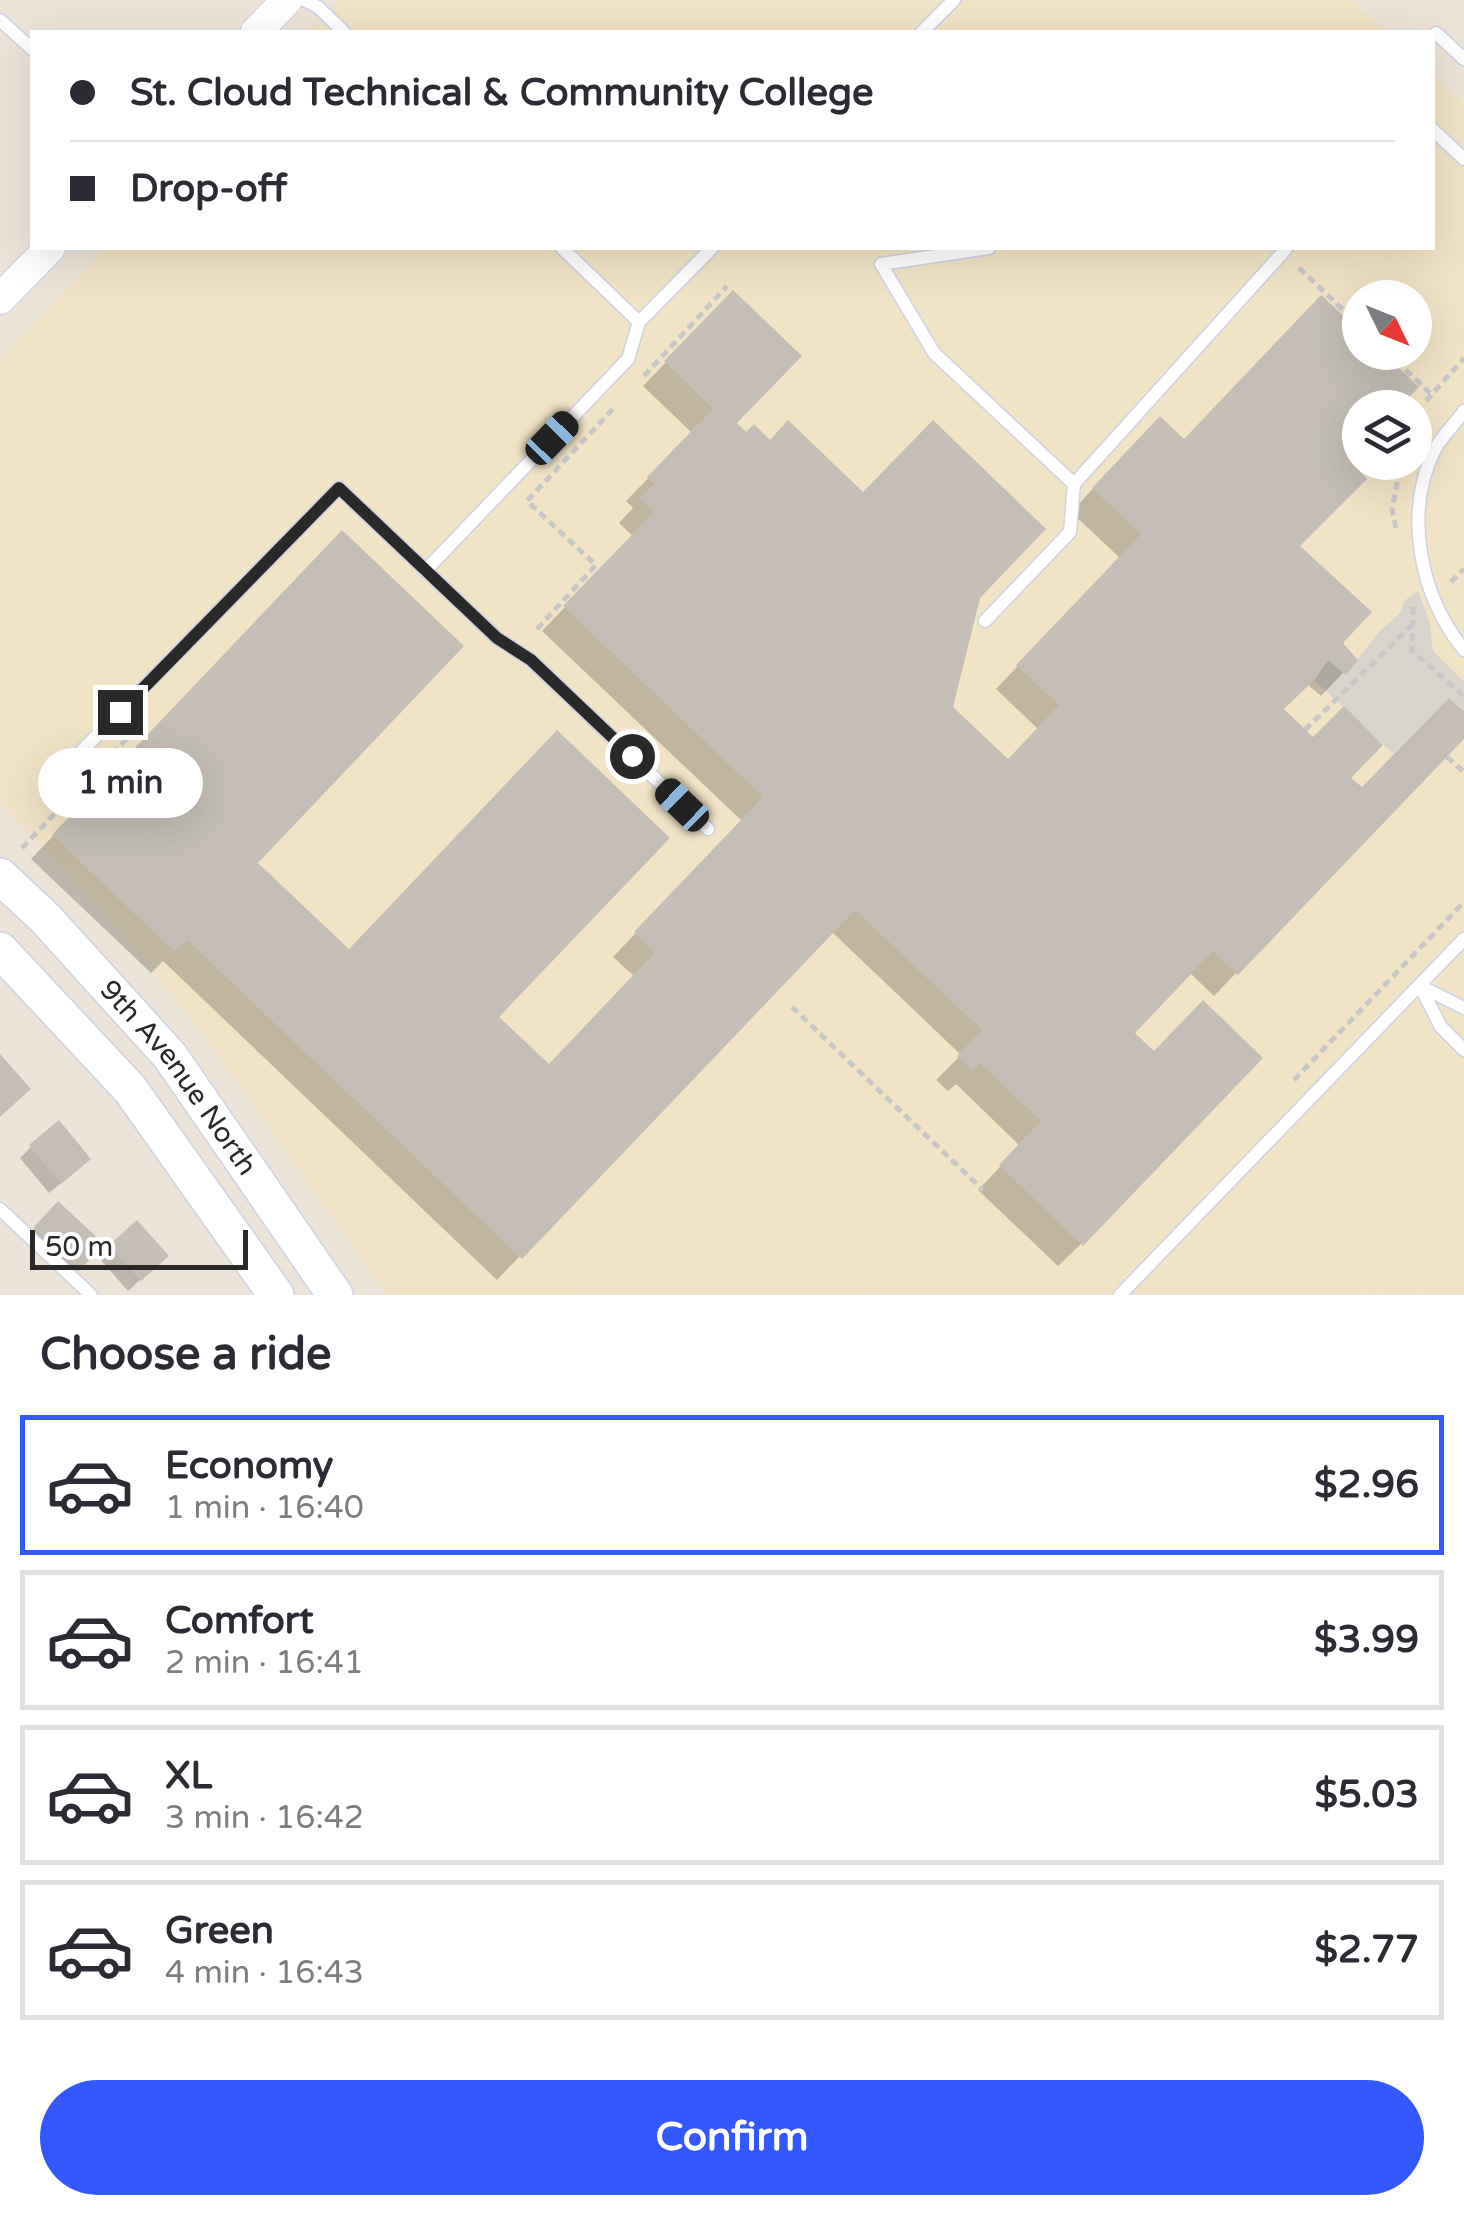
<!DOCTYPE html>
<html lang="en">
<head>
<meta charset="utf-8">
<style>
	body { margin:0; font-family:"Varela Round",sans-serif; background:#f7f7f7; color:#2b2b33; height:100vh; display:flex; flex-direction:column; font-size:38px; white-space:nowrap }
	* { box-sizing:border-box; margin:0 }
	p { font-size:32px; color:#7c7c81 }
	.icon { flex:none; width:55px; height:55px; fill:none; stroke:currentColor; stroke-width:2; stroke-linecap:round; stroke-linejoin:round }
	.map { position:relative; height:1295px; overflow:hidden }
	.sheet { display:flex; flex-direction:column; background:#fff; flex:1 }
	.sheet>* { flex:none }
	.hud { position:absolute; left:30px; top:30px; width:1405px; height:220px; border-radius:0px; box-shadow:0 10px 40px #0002; display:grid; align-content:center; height:220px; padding:0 40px; background:#fff }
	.needle { width:65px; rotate:133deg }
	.fabs { position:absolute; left:1342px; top:280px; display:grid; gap:20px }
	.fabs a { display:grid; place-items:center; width:90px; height:90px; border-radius:50%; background:#fff; box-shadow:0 10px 40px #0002; font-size:50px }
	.scale { position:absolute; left:30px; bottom:25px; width:218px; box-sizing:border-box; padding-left:10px; border:5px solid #292929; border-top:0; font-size:28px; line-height:35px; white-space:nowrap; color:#292929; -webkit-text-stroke:8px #fff; paint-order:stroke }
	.end { position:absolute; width:45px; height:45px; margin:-22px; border:12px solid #292929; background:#fff; box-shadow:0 0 0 5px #fff }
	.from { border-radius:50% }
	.bubble { position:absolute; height:70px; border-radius:35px; background:#fff; box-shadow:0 10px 40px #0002; font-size:32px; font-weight:700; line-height:70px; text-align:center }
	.car { position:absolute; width:30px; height:60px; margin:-30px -15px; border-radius:12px; box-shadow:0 0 8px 2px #0007; background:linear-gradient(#222 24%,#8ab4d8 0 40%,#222 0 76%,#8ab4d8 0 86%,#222 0) }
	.hud b { display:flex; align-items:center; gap:35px; height:95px; font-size:38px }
	.hud b+b { border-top:2px solid #e1e1e2 }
	.hud i { width:25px; height:25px; background:#2b2b33 }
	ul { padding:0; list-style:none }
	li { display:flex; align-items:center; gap:30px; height:140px; margin:0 20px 15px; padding:0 20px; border:5px solid #e1e1e2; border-radius:0px }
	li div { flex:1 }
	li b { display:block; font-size:38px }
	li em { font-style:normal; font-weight:700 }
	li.active { border-color:#3458ff }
	li>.icon { width:90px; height:90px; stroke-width:1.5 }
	h2 { padding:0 40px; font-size:45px; line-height:120px }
	.action { display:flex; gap:20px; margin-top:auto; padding:20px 40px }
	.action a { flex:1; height:115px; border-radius:60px; background:#3458ff; color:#fff; font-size:40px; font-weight:700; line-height:115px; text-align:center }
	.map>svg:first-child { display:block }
	.education { fill:#f1e3c6; fill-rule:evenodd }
	.plaza { fill:#d8d4cc }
	.shadow { fill:#0003 }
	.building { fill:#c4beb6 }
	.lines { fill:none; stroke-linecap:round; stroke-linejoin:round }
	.service-casing { stroke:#ced2e4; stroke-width:15 }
	.tertiary-casing { stroke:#ced2e4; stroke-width:32 }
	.secondary-casing { stroke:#ced2e4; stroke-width:38 }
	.path { stroke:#c7c7c7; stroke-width:5; stroke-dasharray:8 5; stroke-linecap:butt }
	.service { stroke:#fff; stroke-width:12 }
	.tertiary { stroke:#fff; stroke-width:30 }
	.secondary { stroke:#fff; stroke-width:35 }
	.route { stroke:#292929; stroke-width:12 }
	.labels { text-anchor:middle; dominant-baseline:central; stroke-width:9; stroke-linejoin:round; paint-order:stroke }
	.street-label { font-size:28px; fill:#292929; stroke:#fff }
</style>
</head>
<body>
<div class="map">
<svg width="1464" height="1295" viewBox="0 0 1464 1295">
	<rect width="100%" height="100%" fill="#ede4d9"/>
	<path class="education" d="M340,0H1351L1386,32H309Z
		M1433,75L1464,104V1293L387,1295L199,1028L115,925L0,802V360L106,248H1432ZM1360,298H1415V352H1360ZM1360,408H1415V462H1360Z"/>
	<path class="plaza" d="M1418,591L1430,623L1433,651L1464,682V711L1449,698L1394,754L1314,680L1328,660L1346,675L1377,634L1401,612L1404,601Z"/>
	<path class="shadow" d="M733,293L734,423L746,435L769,443L863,496L978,597L950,708L1007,762L1038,729L996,689L1120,558L1071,512L1137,442H1184L1360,335V445L1346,460L1296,546L1340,643L1355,660L1321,696L1307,684L1281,709L1362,790L1464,714V735L1214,996L1189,972L1131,1033L1081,1244L1058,1266L978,1190L1020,1146L956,1084L948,1091L936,1080L961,1055L831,931L497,1280L163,961L151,973L31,859L320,556L254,863L348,952L496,1017L548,1067L634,976L613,957L742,821L542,631L633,536L619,523L633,508L626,501L692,433L643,386Z
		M31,1147L77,1170L49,1193L20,1158Z
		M58,1205L100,1244L66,1280L24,1241Z
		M137,1224L154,1267L128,1291L99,1258Z"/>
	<path class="building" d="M733,290L802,356L737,423L746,432L754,424L770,440L788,420L863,492L933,420L1046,529L980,598L953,707L1008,759L1059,705L1016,665L1141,534L1092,488L1160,416L1184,439L1321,295L1360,331V352H1382L1419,387L1399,408H1360V448L1349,460L1367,479L1300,546L1372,612L1343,643L1358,660L1346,675L1328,660L1314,680L1284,709L1313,737L1344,706L1383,745L1351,778L1362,787L1449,698L1464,711V739L1238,975L1213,951L1135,1033L1154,1051L1203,1000L1263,1058L1083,1246L999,1165L1041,1121L980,1063L973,1071L957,1056L982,1030L855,910L522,1259L187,940L175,952L52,835L342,530L464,646L258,863L349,949L557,730L670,838L499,1017L549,1064L655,952L634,932L763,797L563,606L654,512L639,498L654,484L647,477L713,409L664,361Z
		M0,1054L31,1089L0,1117Z
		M59,1120L91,1159L61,1184L29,1145Z
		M58,1201L104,1244L79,1271L33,1228Z
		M137,1220L169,1256L141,1281L109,1245Z"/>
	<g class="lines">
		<defs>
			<path id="service" d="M304,0L318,7L344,32
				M0,20L32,49
				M922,32L954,0
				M1436,33L1464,59
				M1432,129L1464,159
				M562,248L639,322
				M989,248L881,264L934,353L1074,484
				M1464,411C1455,424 1442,436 1435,449C1403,513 1420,596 1464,650
				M425,571L628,359L639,322L712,248
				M985,621L1070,532L1074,484L1286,249
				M65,768L339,488L497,638L531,660L708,829
				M1464,1008L1420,986L1441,1027L1464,1050
				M0,1209L91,1295
				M1120,1295L1464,939"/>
			<path id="tertiary" d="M256,32L287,0
				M0,299L50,248"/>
			<g id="secondary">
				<path id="s1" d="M0,876L45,918L170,1056L335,1295"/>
				<path d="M0,950L130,1089L276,1295"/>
			</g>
		</defs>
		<use href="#service" class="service-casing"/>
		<use href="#tertiary" class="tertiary-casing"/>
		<use href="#secondary" class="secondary-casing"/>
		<path class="path" d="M1299,268L1360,326
			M1387,352L1430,393
			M644,376L727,286
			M1426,401L1464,358
			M1396,528L1392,510L1401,462
			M1451,582L1464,569
			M1413,607L1412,651L1464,696
			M537,629L596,565L527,501L613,409
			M1305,730L1413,624
			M1447,757L1464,772
			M22,848L133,732
			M792,1007L983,1190
			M1294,1080L1464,902"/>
		<use href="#service" class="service"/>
		<use href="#tertiary" class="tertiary"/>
		<use href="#secondary" class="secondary"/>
	</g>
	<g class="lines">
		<path class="route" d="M120,712L339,488L497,638L531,660L632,756"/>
	</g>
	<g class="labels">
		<g class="street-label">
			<text stroke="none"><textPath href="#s1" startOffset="270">9th Avenue North</textPath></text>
		</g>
	</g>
</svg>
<div class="fabs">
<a><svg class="needle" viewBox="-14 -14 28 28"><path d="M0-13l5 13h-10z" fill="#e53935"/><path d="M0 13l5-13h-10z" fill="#7c7c81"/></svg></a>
<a><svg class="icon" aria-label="layers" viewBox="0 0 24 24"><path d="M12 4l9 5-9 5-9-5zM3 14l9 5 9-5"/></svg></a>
</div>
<div class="scale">50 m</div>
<i class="end from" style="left:632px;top:756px"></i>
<i class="end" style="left:120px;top:712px"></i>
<div class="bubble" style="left:38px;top:748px;width:165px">1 min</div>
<i class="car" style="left:552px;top:438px;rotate:44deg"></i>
<i class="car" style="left:682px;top:805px;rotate:314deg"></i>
<div class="hud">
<b><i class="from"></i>St. Cloud Technical &amp; Community College</b>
<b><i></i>Drop-off</b>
</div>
</div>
<section class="sheet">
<h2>Choose a ride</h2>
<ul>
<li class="active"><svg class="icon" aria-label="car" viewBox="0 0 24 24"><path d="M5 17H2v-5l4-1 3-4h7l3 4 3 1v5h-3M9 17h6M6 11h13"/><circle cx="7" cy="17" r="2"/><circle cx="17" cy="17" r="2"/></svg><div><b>Economy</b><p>1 min · 16:40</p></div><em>$2.96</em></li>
<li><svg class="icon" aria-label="car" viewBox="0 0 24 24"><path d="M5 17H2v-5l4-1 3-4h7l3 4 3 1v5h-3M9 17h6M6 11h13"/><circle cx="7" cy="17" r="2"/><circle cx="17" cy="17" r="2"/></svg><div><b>Comfort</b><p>2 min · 16:41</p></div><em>$3.99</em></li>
<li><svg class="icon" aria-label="car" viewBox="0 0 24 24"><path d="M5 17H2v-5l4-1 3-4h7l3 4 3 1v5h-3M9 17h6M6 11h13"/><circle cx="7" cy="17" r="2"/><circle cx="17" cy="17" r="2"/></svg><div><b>XL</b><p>3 min · 16:42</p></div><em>$5.03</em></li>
<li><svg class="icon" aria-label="car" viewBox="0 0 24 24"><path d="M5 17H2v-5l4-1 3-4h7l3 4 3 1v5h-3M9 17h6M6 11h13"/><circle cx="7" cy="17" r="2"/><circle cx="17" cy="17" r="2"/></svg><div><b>Green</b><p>4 min · 16:43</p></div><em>$2.77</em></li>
</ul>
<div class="action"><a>Confirm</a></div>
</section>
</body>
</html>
